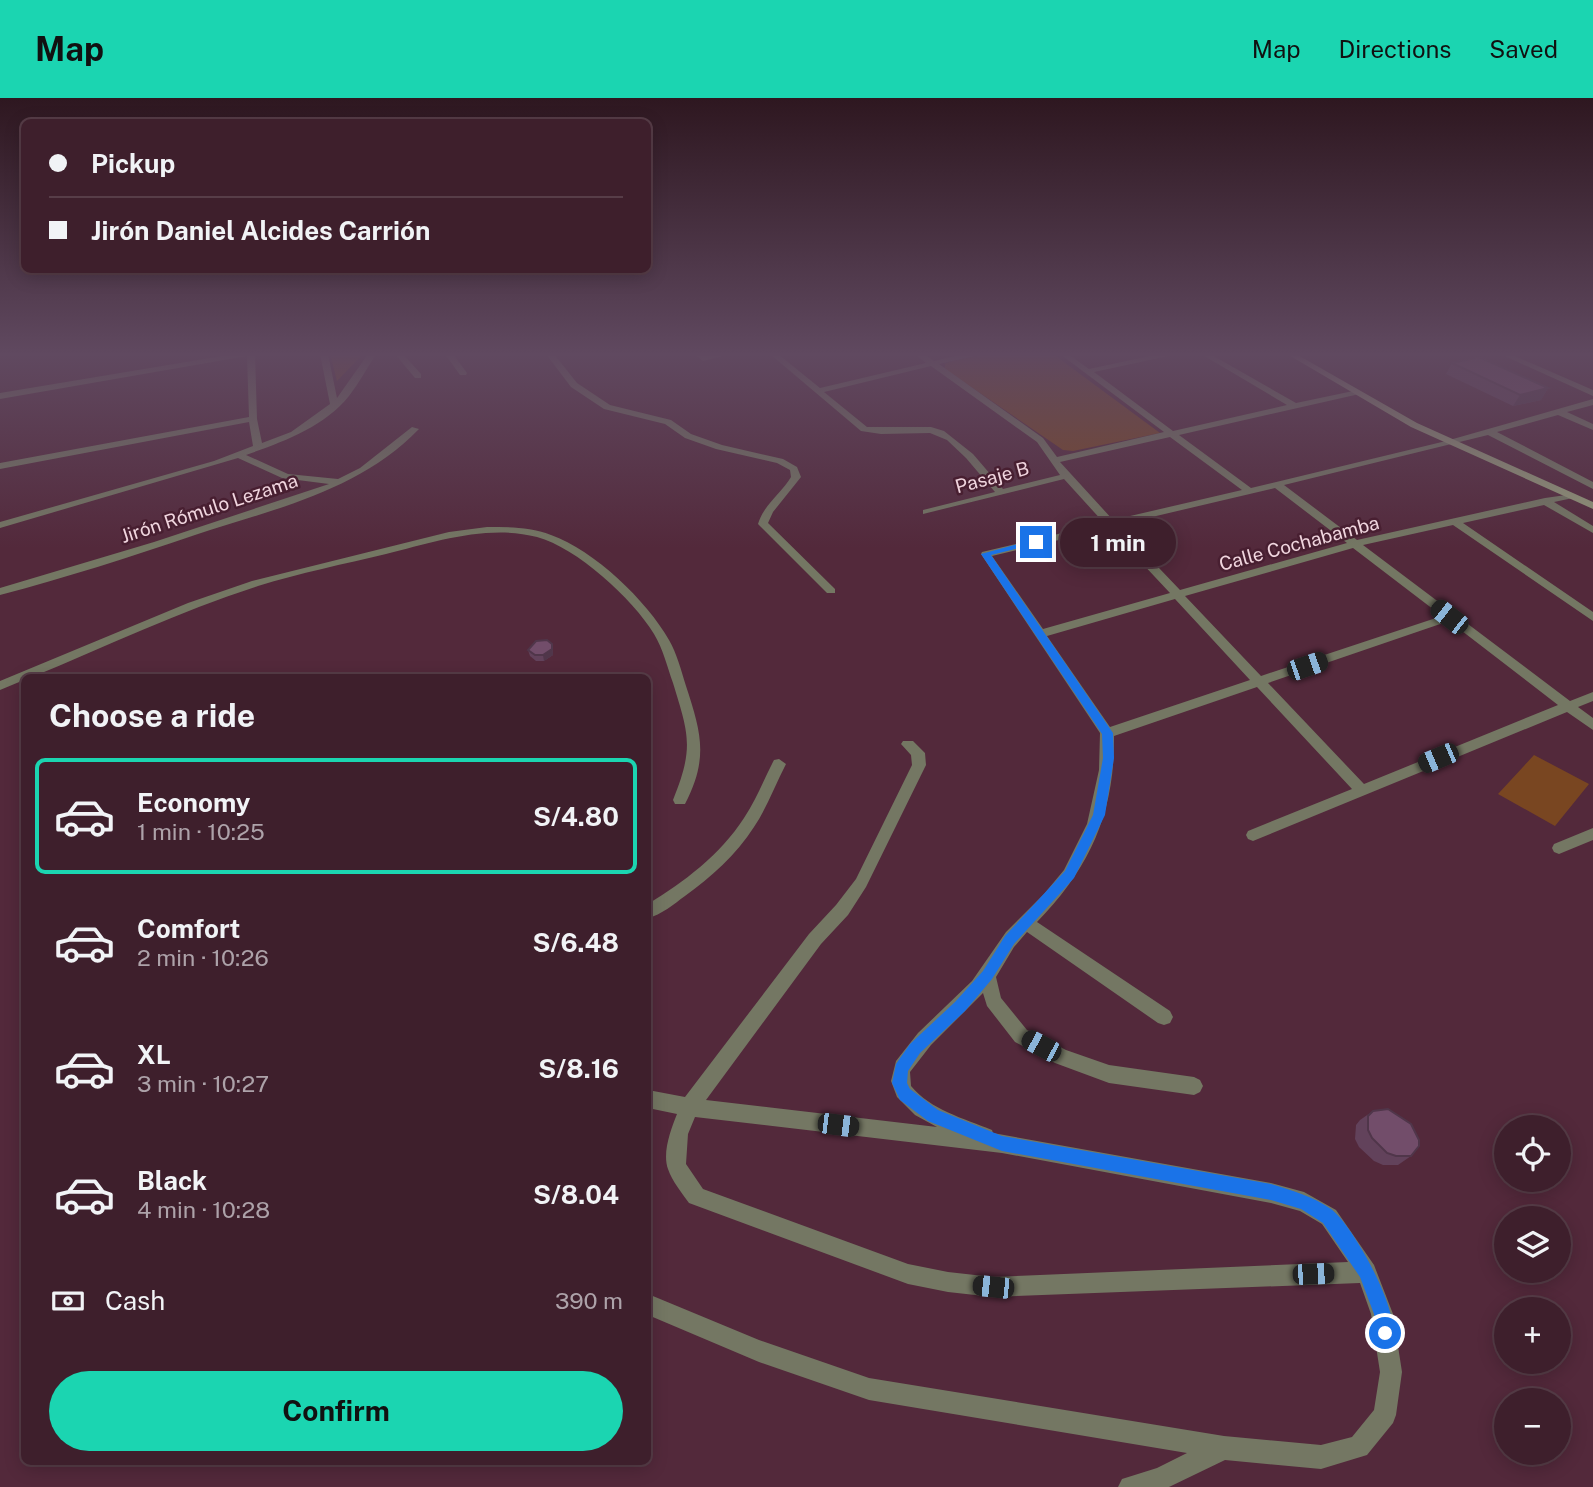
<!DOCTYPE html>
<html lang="en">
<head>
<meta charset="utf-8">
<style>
	body { margin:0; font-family:"Public Sans",sans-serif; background:#492c38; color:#f1f3f6; height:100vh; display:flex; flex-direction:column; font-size:26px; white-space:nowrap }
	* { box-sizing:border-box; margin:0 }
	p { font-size:23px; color:#ada2a9 }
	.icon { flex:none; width:38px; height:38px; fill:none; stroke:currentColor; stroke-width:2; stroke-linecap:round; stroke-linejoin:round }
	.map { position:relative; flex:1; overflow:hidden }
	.panel { position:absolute; left:21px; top:576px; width:630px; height:791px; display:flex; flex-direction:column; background:#3e1f2c; border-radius:10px; box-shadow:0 4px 18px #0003,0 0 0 2px #573d48 }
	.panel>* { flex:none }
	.top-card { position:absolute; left:21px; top:21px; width:630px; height:154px; border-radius:10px; box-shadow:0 4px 18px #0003,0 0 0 2px #573d48; display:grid; align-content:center; height:154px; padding:0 28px; background:#3e1f2c }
	.buttons { position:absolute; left:1494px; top:1017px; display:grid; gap:14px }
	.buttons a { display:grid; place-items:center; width:77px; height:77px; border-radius:50%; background:#3e1f2c; box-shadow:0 4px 18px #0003,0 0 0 2px #573d48; font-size:35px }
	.end { position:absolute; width:32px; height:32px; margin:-16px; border:9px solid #1a73e8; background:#fff; box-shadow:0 0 0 4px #fff }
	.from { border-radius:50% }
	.bubble { position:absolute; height:49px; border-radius:24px; background:#3e1f2c; box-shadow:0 4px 18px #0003,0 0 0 2px #573d48; font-size:23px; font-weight:700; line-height:49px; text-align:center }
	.car { position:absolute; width:21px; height:42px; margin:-21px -10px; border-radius:9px; box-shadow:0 0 5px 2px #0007; background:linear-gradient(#222 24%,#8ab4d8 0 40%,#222 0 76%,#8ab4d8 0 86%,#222 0) }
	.top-card b { display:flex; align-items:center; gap:24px; height:66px; font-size:26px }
	.top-card b+b { border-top:2px solid #573d48 }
	.top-card i { width:18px; height:18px; background:#f1f3f6 }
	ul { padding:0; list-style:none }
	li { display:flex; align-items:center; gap:21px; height:116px; margin:0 14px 10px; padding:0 14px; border:4px solid transparent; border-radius:10px }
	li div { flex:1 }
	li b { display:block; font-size:26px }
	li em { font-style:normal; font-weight:700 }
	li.active { border-color:#1bd5b1 }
	li>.icon { width:63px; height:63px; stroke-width:1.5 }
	h2 { padding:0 28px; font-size:32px; line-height:84px }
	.pay { display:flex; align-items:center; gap:18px; height:77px; padding:0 28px; font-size:26px }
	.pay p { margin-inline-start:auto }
	.cta { display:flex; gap:14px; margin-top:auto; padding:14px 28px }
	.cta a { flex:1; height:80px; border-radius:42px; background:#1bd5b1; color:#111; font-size:28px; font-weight:700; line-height:80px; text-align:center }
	header { display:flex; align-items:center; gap:42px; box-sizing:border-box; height:98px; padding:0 35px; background:#1bd5b1; color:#111 }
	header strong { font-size:33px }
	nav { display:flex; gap:38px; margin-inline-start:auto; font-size:24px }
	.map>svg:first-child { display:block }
	.green { fill:#794621 }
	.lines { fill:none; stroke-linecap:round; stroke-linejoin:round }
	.street { fill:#747763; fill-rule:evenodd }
	.secondary { fill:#94997a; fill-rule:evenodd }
	.wall { fill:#62425b }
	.shaded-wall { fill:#50364a }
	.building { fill:#724d6a; stroke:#50364a; stroke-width:2 }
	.route { fill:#1a73e8 }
	.labels { text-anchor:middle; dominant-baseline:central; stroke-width:5; stroke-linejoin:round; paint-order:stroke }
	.far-street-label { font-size:19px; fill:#f0d5de; stroke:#481f31 }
</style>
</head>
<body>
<header>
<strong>Map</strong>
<nav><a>Map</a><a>Directions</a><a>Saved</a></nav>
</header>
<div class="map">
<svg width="1593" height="1389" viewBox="0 0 1593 1389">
	<rect width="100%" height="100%" fill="#53293b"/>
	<path class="green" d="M330,256H363L337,283Z
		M987,256H1053L1160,335L1073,353L1063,352L945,271V266L949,264Z
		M1534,657L1589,686L1555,728L1498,696Z"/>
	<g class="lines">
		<path class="street" d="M234,256H255L257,321L262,345L291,334L330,306L320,256H328L337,300L368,256H376C367,270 359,285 349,298C323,330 282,344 246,357L288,376L338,381L360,370L412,329L419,331C359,393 274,411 195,437C130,459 65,480 0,497V490L154,444L329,386L282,380L238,360L0,430V424L214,363L253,348L249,324L0,371V365L249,319L247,258L0,301V295Z
			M395,256H403L421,276V280H415Z
			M445,256H453L467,275L466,277H460Z
			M546,256H554L577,285L610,307L671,322L691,336L722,347L783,361L797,369L801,379L773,414L768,425L835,491V495H827L758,426C764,406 781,396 791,379L790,372L777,365L716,351L685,340L665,326L604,311L571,289Z
			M694,256H702L705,258L731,256L703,263Z
			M770,256H778L820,290L926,265L915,256H924L934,263L964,256H976L975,258L939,266L1043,340L1057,359L1164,334L1060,256H1068L1089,271L1159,256H1172L1168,258L1094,274L1173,333L1287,307L1201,256H1210L1296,305L1358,292V296L1355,297L1179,337L1251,390L1446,343L1593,301V307L1567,314L1593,326V332L1558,317L1497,334L1593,384V391L1488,337L1284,387L1357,442L1545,400L1573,396V400L1554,404L1593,428V435L1544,407L1463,425L1593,514V523L1453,427L1363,447L1570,603L1593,594V603L1578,609L1593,620V632L1567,614L1253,743L1248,741L1246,737L1248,733L1352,691L1257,589L1114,638C1115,714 1090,770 1037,824L1170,913L1173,919L1170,925L1164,927L1158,925L1027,834L1014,849L996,879L1001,900L1027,932L1066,952L1109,967L1194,979L1200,982L1203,988L1200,994L1194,997L1109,985L1055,965L1015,944L987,908L983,895L931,947L910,974L911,988C931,1012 963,1020 992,1032L993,1035L1271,1085L1304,1094L1336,1112L1374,1167L1393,1216L1402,1274L1396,1317L1393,1325L1367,1357L1321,1371L1225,1362L1169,1389H1118L1122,1381L1157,1370L1187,1355L869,1302L759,1264L648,1217V1196L759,1242L869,1280L1224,1338L1321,1347L1352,1339L1374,1312L1380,1274L1371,1216L1360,1185L993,1199L948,1194L908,1186L689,1105C682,1095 672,1083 668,1071C662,1055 671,1031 677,1016L648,1010V992L685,999L809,836L836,807L856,781L912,667L911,657L901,646L903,643H913L925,655L926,667L866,789L848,817L821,846L706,1002L937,1029L915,1017L897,999L891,983L896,963L918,935L972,883L1006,834L1044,796L1064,772L1087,726L1099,672L1100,635L981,456L982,454L1104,425L1064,381L923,416V412L995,394L966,360L947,342L930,335L881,336L861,333ZM931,268L1037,344L1060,377L1003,391L973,356L944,333L931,329H867L824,294ZM1170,339L1242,392L1113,422L1060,364ZM1275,390L1347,445L1180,492L1118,427ZM1109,430L1170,495L1043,531L992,458ZM1353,450L1442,518L1261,578L1185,498ZM1175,501L1250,582L1110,629L1047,538ZM1449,523L1558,607L1364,686L1268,585ZM695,1019L1002,1055L1271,1105L1300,1113L1322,1126L1348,1164L993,1179L948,1174L908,1166L703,1091L686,1066L688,1036Z
			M1500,256H1510L1593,292V298Z
			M487,429C509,429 530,429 551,437C594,452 647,503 669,542C677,556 681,572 686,588C701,634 709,660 685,706H675L673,702C694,650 689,637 673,585C667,568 663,551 654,536C632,500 577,450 537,439C488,426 434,444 386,456C344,466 300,475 258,488C180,513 107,548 32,579H24V582L0,592V583L188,505L252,483L449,434Z
			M779,661L786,666C775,687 767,710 754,729C736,757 711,779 685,798C674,806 661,817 648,820V806C684,784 720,757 744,720C756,702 764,681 774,662Z
			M1593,730V742L1559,756L1554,754L1552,750L1554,746Z"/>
		<path class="secondary" d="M1287,256H1296L1417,325L1593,404V411L1411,329Z"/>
	</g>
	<path class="wall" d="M1452,265L1548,290L1541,302L1513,308L1446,276Z
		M552,546L553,557L544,563H536L530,558L528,552Z
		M1373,1013L1411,1058L1398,1067H1383L1374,1063L1359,1049L1355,1041L1356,1027L1360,1022Z"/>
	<path class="shaded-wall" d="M1548,290L1541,302L1513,308L1520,297Z
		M552,546L553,557L544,563L543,557Z"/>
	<path class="building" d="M1479,259L1548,290L1520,297L1452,265Z
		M547,542L552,546V551L543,557H535L528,552L536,543Z
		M1388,1011L1411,1026L1419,1042V1048L1411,1058H1396L1387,1055L1372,1040L1368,1032V1018L1373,1013Z"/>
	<linearGradient id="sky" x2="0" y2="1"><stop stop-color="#2e1720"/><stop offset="0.57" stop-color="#604960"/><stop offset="1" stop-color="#604960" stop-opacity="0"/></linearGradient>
	<rect width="1593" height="450" fill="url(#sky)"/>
	<path class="route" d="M1036,441L1039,445L991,457L1113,635L1114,660L1105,717L1074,780L1014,846L992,881L965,913L920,955L908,973L907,985L910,991L938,1012L1002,1038L1271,1086C1293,1093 1312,1098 1331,1111C1353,1127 1402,1216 1392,1242L1385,1244L1379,1242L1374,1216L1360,1179L1323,1125L1301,1111L1271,1102L1002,1053L928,1023L900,1002L892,985L896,966L910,946L955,904L983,873L1005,838L1065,773L1093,717L1103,660L1102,636L981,456Z"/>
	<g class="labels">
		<g class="far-street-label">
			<text transform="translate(992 379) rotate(-15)">Pasaje B</text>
			<text transform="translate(209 410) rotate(-18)">Jirón Rómulo Lezama</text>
			<text transform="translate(1299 445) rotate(-15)">Calle Cochabamba</text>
		</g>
	</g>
</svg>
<div class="buttons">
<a><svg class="icon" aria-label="locate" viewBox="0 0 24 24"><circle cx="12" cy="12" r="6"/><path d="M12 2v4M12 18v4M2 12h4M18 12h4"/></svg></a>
<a><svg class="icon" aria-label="layers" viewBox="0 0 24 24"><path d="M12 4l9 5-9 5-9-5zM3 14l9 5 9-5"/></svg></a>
<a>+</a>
<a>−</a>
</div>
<i class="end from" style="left:1385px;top:1235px"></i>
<i class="end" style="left:1036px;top:444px"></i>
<div class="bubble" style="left:1060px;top:420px;width:116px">1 min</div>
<i class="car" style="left:1449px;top:519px;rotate:308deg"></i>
<i class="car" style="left:1307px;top:568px;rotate:71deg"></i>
<i class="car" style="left:1438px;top:660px;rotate:247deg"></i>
<i class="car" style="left:1041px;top:948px;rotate:298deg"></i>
<i class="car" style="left:838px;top:1027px;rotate:97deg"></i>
<i class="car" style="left:1313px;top:1176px;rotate:88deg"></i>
<i class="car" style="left:993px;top:1189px;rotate:276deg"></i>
<div class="top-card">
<b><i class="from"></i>Pickup</b>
<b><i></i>Jirón Daniel Alcides Carrión</b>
</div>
<section class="panel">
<h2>Choose a ride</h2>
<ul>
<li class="active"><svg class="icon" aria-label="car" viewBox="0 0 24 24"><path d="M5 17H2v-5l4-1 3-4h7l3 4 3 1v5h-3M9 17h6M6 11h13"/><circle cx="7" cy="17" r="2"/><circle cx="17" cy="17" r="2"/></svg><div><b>Economy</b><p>1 min · 10:25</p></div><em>S/4.80</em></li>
<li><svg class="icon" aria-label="car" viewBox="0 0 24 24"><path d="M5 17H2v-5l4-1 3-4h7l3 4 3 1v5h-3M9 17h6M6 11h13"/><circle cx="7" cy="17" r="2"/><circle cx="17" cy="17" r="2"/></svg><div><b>Comfort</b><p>2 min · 10:26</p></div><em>S/6.48</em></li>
<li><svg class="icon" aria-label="car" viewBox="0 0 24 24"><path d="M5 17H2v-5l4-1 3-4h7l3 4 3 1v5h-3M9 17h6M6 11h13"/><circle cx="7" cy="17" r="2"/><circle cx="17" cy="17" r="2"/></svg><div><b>XL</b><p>3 min · 10:27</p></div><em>S/8.16</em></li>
<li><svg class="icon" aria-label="car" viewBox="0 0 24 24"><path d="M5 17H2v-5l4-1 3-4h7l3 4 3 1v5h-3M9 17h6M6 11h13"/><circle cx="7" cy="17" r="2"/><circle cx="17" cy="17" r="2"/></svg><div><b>Black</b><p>4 min · 10:28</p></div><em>S/8.04</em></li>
</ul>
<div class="pay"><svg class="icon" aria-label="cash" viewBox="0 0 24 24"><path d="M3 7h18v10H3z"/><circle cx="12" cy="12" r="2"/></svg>Cash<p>390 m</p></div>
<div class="cta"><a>Confirm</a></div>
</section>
</div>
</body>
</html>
